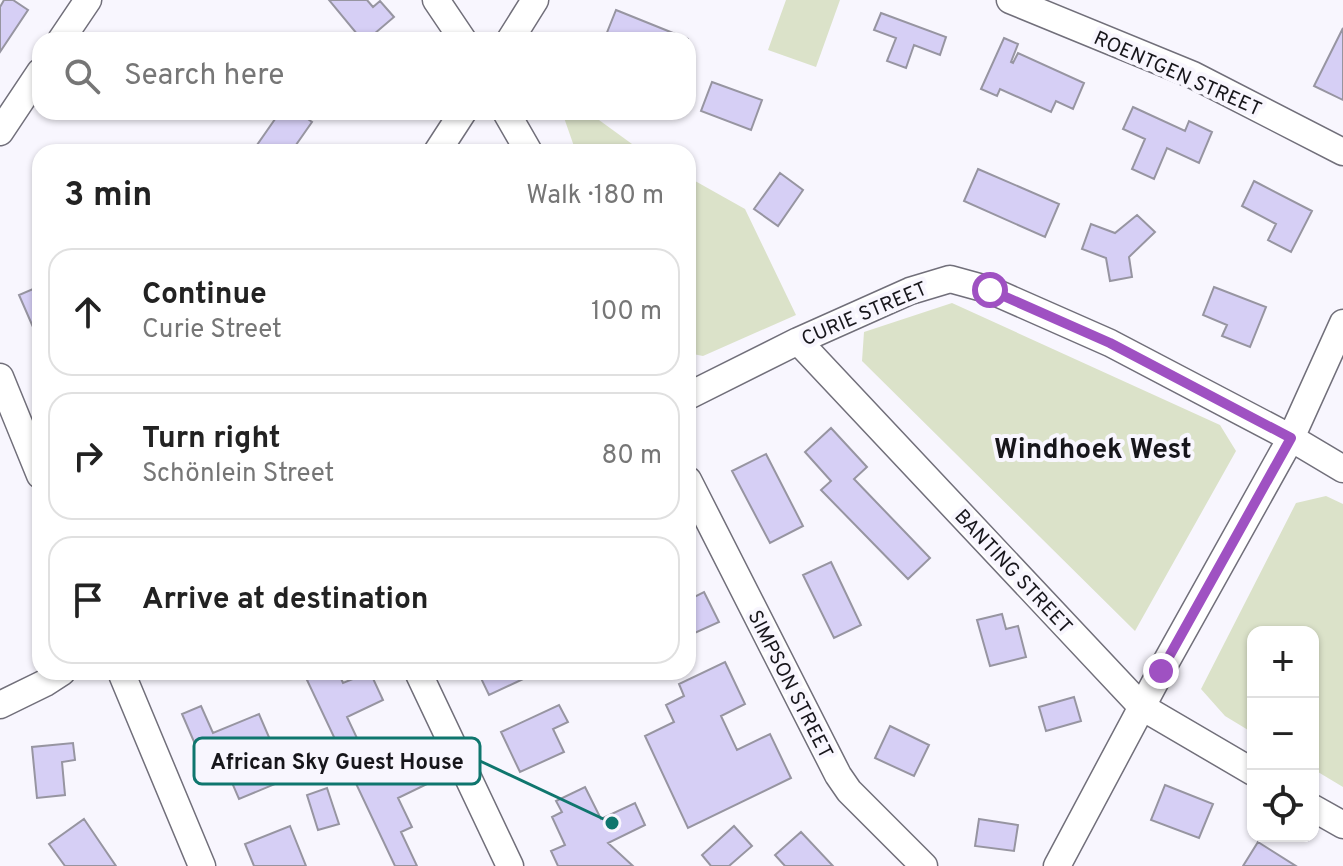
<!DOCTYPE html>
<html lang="en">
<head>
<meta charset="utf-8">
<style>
	body { margin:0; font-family:Overpass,sans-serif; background:#f2f2f2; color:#222 }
	.controls { position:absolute; right:24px; bottom:24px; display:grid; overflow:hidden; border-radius:16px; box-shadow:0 2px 6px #0004 }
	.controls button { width:72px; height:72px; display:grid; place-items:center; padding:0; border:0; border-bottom:2px solid #e0e0e0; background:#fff; color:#222; font:40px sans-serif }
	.stop { position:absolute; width:24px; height:24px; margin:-18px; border:6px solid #9f51c2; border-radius:50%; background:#fff }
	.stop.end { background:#9f51c2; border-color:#fff; box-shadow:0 2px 8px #0008 }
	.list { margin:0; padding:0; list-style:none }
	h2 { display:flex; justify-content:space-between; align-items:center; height:104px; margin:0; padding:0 32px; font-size:34px }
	h2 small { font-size:26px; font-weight:400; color:#767676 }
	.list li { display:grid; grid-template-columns:52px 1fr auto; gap:24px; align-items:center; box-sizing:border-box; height:128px; margin:0 16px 16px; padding:0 16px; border:2px solid #e0e0e0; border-radius:24px }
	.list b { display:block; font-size:30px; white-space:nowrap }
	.list p { margin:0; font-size:26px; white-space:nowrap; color:#767676 }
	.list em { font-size:26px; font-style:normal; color:#767676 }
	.icon { flex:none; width:44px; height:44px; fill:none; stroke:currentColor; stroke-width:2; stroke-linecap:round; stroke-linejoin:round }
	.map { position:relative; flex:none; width:1343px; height:866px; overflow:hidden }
	.search { position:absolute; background:#fff; box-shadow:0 2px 6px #0004; left:32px; top:32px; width:664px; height:88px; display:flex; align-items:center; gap:20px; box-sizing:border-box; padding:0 28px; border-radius:24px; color:#767676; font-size:30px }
	.panel { position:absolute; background:#fff; box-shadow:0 2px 6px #0004; left:32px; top:144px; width:664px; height:536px; border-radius:24px }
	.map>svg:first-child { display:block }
	.green { fill:#dbe2c9 }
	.building { fill:#d6cff5; stroke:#9795a1; stroke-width:2 }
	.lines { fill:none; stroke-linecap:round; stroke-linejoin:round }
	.street-casing { stroke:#716f7a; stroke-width:29 }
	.street { stroke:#fff; stroke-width:26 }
	.route { stroke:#9f51c2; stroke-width:10 }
	.labels { text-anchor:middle; stroke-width:8; stroke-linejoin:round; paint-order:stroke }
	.street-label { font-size:20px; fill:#17161b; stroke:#f8f6fe }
	.district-label { font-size:28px; font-weight:bold; fill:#17161b; stroke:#f8f6fe }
	.leader { fill:none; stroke:#0f766e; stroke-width:3 }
	.callout-dot { fill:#0f766e; stroke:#f8f6fe; stroke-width:3 }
	.callout { fill:#f8f6fe; stroke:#0f766e; stroke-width:3 }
	.callout-label { font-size:22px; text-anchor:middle; font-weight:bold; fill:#17161b }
</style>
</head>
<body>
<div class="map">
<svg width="1343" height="866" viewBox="0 0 1343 866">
	<rect width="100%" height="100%" fill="#f8f6fe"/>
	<path class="green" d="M786,0H840L816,67L768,50Z
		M562,112H588L643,152H576Z
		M688,177L745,209L796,315L703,356L688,353Z
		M952,303L1220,425L1236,451L1135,631L862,361L864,332Z
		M1326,496L1343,504V787L1313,769V632H1253V733L1225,716L1201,689L1296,503Z"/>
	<path class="building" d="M4,0H13L28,10L0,52V7Z
		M329,0H367L373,7L380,1L394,17L367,40H362Z
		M616,10L688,39V40H604Z
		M881,13L946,37L940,55L914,45L906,68L887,61L896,38L874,30Z
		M1343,28V100L1314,86Z
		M1004,38L1018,44L1011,62L1013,63L1018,53L1084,83L1073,109L1056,101L1051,112L1000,89L997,96L981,89Z
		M712,82L762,100L751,130L701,111Z
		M1133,107L1185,131L1189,121L1212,132L1199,163L1167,148L1154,179L1132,169L1145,139L1123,129Z
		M280,112H298L312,122L291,152H252Z
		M978,169L1059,204L1045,237L964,201Z
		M780,173L803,190L778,226L754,209Z
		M1254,181L1312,211L1291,252L1268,240L1276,224L1242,206Z
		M1137,215L1155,232L1129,257L1132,277L1110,281L1106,258L1082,249L1091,224L1115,233Z
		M40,286V343L19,295Z
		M1214,287L1266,307L1250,347L1222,336L1227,325L1203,315Z
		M831,428L867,467L854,479L930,558L908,579L821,490L831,481L805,452Z
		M766,454L803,526L770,543L732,471Z
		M831,562L861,625L834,638L803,575Z
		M704,592L719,622L688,636V600Z
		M1002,614L1006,629L1018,626L1026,657L990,666L977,620Z
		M725,662L745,704L721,716L737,750L770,734L791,778L688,828L645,736L674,722L666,705L684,696L679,684Z
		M325,672H338L343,683L370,672L383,700L347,717L363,751L367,749L377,770L384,767L387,773L415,760L427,784L398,798L412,827L401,832L417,866H395L307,680Z
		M478,672H538L489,695Z
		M1074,697L1081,721L1046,731L1039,707Z
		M559,705L568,722L553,729L564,752L520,772L501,732Z
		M201,706L213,733L259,714L287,779L239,799L215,743L198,751L182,714Z
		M890,726L929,745L914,776L875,758Z
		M73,743L75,760L62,762L65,795L37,798L32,747Z
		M1165,785L1213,804L1199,838L1151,820Z
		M585,787L601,819L635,803L645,825L608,843L633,866H558L551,851L565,845L552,817L562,812L556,801Z
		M327,788L339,824L318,830L307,795Z
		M84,819L116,866H65L49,844Z
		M979,819L1018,825L1014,851L975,846Z
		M290,826L306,866H254L245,844Z
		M734,826L752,846L729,866H711L702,855Z
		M801,832L833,866H785L775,855Z
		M1258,842L1296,866H1243Z"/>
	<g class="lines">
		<defs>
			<path id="street" d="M436,0L463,40
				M1010,0L1193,75L1343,152
				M61,40L88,0
				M510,40L535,0
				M506,112L529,152
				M0,132L40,72
				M437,152L463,112
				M798,341L1142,707L1253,772
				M0,377L40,475
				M688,396L798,341L910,291L950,279L990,290L1110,343L1291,438L1343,469
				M688,480L838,775L849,791L924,866
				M121,672L202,866
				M418,672L510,866
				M0,705L45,683L62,672
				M1313,808L1343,825
				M1057,866L1161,671L1291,438L1343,323"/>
		</defs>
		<use href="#street" class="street-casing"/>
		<use href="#street" class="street"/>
	</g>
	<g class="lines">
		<path class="route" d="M990,290L1110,343L1291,438L1161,671"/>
	</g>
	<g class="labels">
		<g class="street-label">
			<text transform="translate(1178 73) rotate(24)" y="7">ROENTGEN STREET</text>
			<text transform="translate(864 313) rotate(-23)" y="7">CURIE STREET</text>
			<text transform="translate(1014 571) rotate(47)" y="7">BANTING STREET</text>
			<text transform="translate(791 684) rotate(63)" y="7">SIMPSON STREET</text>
		</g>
		<g class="district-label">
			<text x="1093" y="458">Windhoek West</text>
		</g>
	</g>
	<path class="leader" d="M612 823L480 761"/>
	<circle class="callout-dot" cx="612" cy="823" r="8"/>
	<rect class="callout" x="194" y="738" width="286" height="46" rx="8"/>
	<g class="callout-label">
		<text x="337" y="769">African Sky Guest House</text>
	</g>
</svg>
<div class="controls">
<button>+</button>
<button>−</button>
<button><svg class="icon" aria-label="locate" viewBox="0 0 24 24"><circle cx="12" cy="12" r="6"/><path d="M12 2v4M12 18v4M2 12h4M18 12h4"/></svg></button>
</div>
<div class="stop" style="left:990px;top:290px"></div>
<div class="stop end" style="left:1161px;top:671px"></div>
<div class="search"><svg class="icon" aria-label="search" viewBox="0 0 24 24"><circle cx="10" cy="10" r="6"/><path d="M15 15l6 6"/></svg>Search here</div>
<section class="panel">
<h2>3 min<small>Walk · 180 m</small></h2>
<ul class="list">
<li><svg class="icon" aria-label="ahead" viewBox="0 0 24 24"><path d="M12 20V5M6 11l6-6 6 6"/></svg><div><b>Continue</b><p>Curie Street</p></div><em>100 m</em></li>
<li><svg class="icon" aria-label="right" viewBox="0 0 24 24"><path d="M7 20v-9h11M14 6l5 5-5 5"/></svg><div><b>Turn right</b><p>Schönlein Street</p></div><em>80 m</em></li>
<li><svg class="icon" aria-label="arrive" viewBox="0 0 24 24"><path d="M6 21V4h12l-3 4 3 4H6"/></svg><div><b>Arrive at destination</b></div></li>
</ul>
</section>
</div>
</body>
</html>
